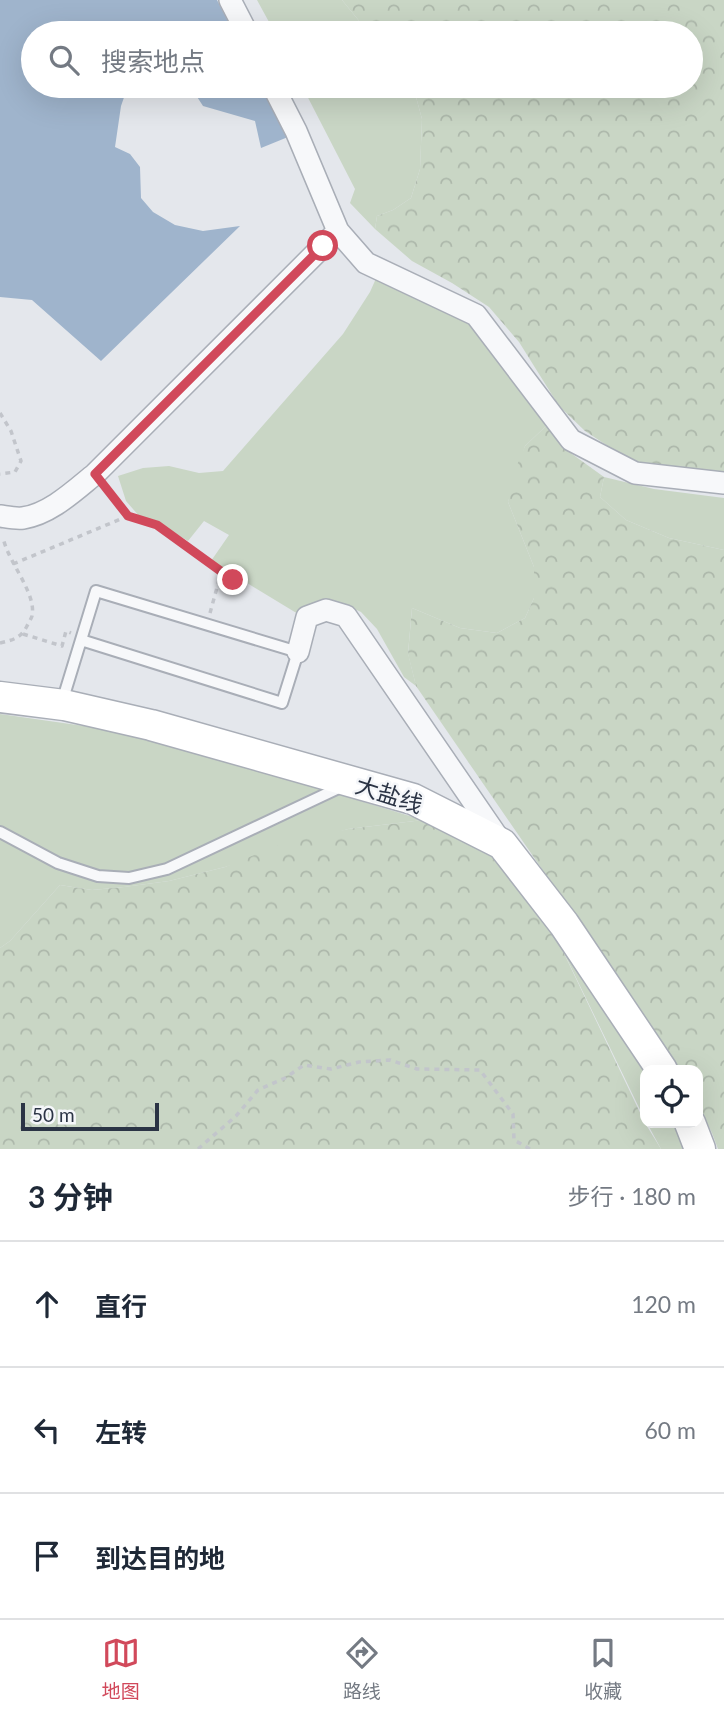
<!DOCTYPE html>
<html lang="zh">
<head>
<meta charset="utf-8">
<style>
	body { margin:0; font-family:Lato,"Noto Sans SC",sans-serif; background:#f2f2f3; color:#1f2937 }
	.controls { position:absolute; right:21px; bottom:21px; display:grid; overflow:hidden; border-radius:14px; box-shadow:0 7px 28px #0002 }
	.controls button { width:63px; height:63px; display:grid; place-items:center; padding:0; border:0; border-bottom:2px solid #e0e1e3; background:#fff; color:#1f2937; font:35px sans-serif }
	.scale { position:absolute; left:21px; bottom:18px; width:138px; box-sizing:border-box; padding-left:7px; border:4px solid #2b3445; border-top:0; font-size:19px; line-height:24px; white-space:nowrap; color:#2b3445; -webkit-text-stroke:5px #f4f6f9; paint-order:stroke }
	.stop { position:absolute; width:21px; height:21px; margin:-16px; border:5px solid #d1495b; border-radius:50%; background:#fff }
	.stop.end { background:#d1495b; border-color:#fff; box-shadow:0 2px 7px #0008 }
	.list { margin:0; padding:0; list-style:none }
	h2 { display:flex; justify-content:space-between; align-items:center; height:91px; margin:0; padding:0 28px; font-size:30px }
	h2 small { font-size:23px; font-weight:400; color:#747a83 }
	.list li { display:grid; grid-template-columns:46px 1fr auto; gap:21px; align-items:center; box-sizing:border-box; height:126px; padding:0 28px; border-top:2px solid #e0e1e3 }
	.list b { display:block; font-size:26px; white-space:nowrap }
	.list em { font-size:23px; font-style:normal; color:#747a83 }
	.icon { flex:none; width:38px; height:38px; fill:none; stroke:currentColor; stroke-width:2; stroke-linecap:round; stroke-linejoin:round }
	.map { position:relative; flex:none; width:724px; height:1149px; overflow:hidden }
	.search { position:absolute; background:#fff; box-shadow:0 7px 28px #0002; left:21px; right:21px; top:21px; height:77px; display:flex; align-items:center; gap:18px; box-sizing:border-box; padding:0 24px; border-radius:38px; color:#747a83; font-size:26px }
	.sheet { height:469px; background:#fff }
	nav { display:flex; justify-content:space-around; align-items:center; box-sizing:border-box; height:98px; border-top:2px solid #e0e1e3; background:#fff; font-size:19px; color:#747a83 }
	nav a { display:grid; justify-items:center; gap:4px }
	nav .on { color:#d1495b }
	.map>svg:first-child { display:block }
	.green { fill:#c9d6c5 }
	.forest { fill:url(#forest-crowns) }
	.water { fill:#9fb4cc }
	.lines { fill:none; stroke-linecap:round; stroke-linejoin:round }
	.lane-casing { stroke:#a9aeb7; stroke-width:14 }
	.street-casing { stroke:#a9aeb7; stroke-width:24 }
	.secondary-casing { stroke:#a9aeb7; stroke-width:33 }
	.path { stroke:#c2c5cb; stroke-width:3.5; stroke-dasharray:5 5; stroke-linecap:butt }
	.lane { stroke:#f7f8fa; stroke-width:10 }
	.street { stroke:#f7f8fa; stroke-width:21 }
	.secondary { stroke:#fff; stroke-width:30 }
	.route { stroke:#d1495b; stroke-width:9 }
	.labels { text-anchor:middle; stroke-width:5; stroke-linejoin:round; paint-order:stroke }
	.street-label { font-size:23px; fill:#2b3445; stroke:#f4f6f9 }
</style>
</head>
<body>
<div class="map">
<svg width="724" height="1149" viewBox="0 0 724 1149">
	<defs>
		<pattern id="forest-crowns" width="20" height="18" patternUnits="userSpaceOnUse" patternTransform="scale(1.75)"><rect width="20" height="18" fill="#c9d6c5"/><path d="M2 6a3 3 0 1 1 6 0M12 15a3 3 0 1 1 6 0" fill="none" stroke="#adb8ab"/></pattern>
	</defs>
	<rect width="100%" height="100%" fill="#e4e7ec"/>
	<path class="green" d="M257,0H342L369,33H275Z
		M302,86H413L422,119L420,169L411,198L393,210L377,216L375,229L350,203L355,189Z
		M378,274L474,324L504,361L546,426L525,446L508,502L534,567V598L525,618L497,633L460,628L412,608L408,653L416,686L404,677L377,629L361,612L339,602L319,604L303,617L211,561L229,535L204,521L188,541L158,523L140,517L126,501L118,476L143,468L169,466L199,473L223,471L343,334L370,292Z
		M604,477L654,489L724,498V550L669,538L626,520L600,497Z
		M0,714L105,729L205,754L423,820L348,829L225,867L169,881L124,887L92,890L60,885L10,941L0,948Z
		M549,922L645,1070V1120Z
		M647,1123H676L687,1149H661Z"/>
	<path class="forest" d="M342,0H724V480L649,467L614,450L585,431L559,406L519,342L489,307L452,283L412,261L375,229L377,216L393,210L411,198L420,169L422,119L413,86H691V33H369Z
		M546,426L572,454L604,477L600,497L626,520L669,538L724,550V1149H718L712,1133L698,1105V1070H680L416,686L408,654L412,608L460,628L497,633L525,618L534,598V567L508,502L513,475L525,446Z
		M423,820L477,843L512,869L549,922L645,1123L661,1149H0V948L10,941L60,885L92,890L124,887L169,881L225,867L279,845L348,829Z"/>
	<path class="water" d="M0,0H217L234,33H33V86H128L121,106L115,147L130,154L140,167L141,198L153,212L175,225L203,231L240,226L101,361L32,300L0,297Z
		M190,86H262L288,137L261,148L255,121L203,106Z"/>
	<g class="lines">
		<defs>
			<path id="lane" d="M62,702L96,591L298,652L282,703L81,640
				M0,832L58,863L98,876L129,878L167,869L343,786"/>
			<path id="street" d="M230,0L247,33
				M273,86L296,131L338,231L366,263L476,315L571,440L635,473L724,483
				M0,516C7,517 16,519 23,518C50,514 74,491 95,474L338,231
				M298,652L307,617L326,610L346,616L501,842"/>
			<path id="secondary" d="M0,697L64,705L151,725L413,799L502,844L564,924L662,1070
				M690,1123L700,1149"/>
		</defs>
		<use href="#lane" class="lane-casing"/>
		<use href="#street" class="street-casing"/>
		<use href="#secondary" class="secondary-casing"/>
		<path class="path" d="M0,413L11,431L21,461L15,472L0,474
			M128,516L157,525L233,580
			M13,564L128,516L107,489
			M210,613L221,573
			M23,634L62,646L66,631L71,633
			M0,643C13,640 21,638 27,626C29,622 31,619 32,616C37,593 7,561 3,537
			M198,1149L236,1116L258,1090L285,1078L304,1065L331,1069L359,1062L390,1060L417,1069L480,1070L513,1114L514,1140L530,1149"/>
		<use href="#lane" class="lane"/>
		<use href="#street" class="street"/>
		<use href="#secondary" class="secondary"/>
	</g>
	<g class="lines">
		<path class="route" d="M233,580L157,525L128,516L95,474L323,246"/>
	</g>
	<g class="labels">
		<g class="street-label">
			<text transform="translate(389 795) rotate(18)" y="8">大盐线</text>
		</g>
	</g>
</svg>
<div class="controls">
<button><svg class="icon" aria-label="locate" viewBox="0 0 24 24"><circle cx="12" cy="12" r="6"/><path d="M12 2v4M12 18v4M2 12h4M18 12h4"/></svg></button>
</div>
<div class="scale">50 m</div>
<div class="stop" style="left:323px;top:246px"></div>
<div class="stop end" style="left:233px;top:580px"></div>
<div class="search"><svg class="icon" aria-label="search" viewBox="0 0 24 24"><circle cx="10" cy="10" r="6"/><path d="M15 15l6 6"/></svg>搜索地点</div>
</div>
<section class="sheet">
<h2>3 分钟<small>步行 · 180 m</small></h2>
<ul class="list">
<li><svg class="icon" aria-label="ahead" viewBox="0 0 24 24"><path d="M12 20V5M6 11l6-6 6 6"/></svg><div><b>直行</b></div><em>120 m</em></li>
<li><svg class="icon" aria-label="left" viewBox="0 0 24 24"><path d="M17 20v-9H6M10 6l-5 5 5 5"/></svg><div><b>左转</b></div><em>60 m</em></li>
<li><svg class="icon" aria-label="arrive" viewBox="0 0 24 24"><path d="M6 21V4h12l-3 4 3 4H6"/></svg><div><b>到达目的地</b></div></li>
</ul>
</section>
<nav>
<a class="on"><svg class="icon" aria-label="map" viewBox="0 0 24 24"><path d="M3 6l6-2 6 2 6-2v14l-6 2-6-2-6 2zM9 4v14M15 6v14"/></svg>地图</a>
<a><svg class="icon" aria-label="directions" viewBox="0 0 24 24"><path d="M12 3l9 9-9 9-9-9zM9 14v-3h6M13 9l2 2-2 2"/></svg>路线</a>
<a><svg class="icon" aria-label="saved" viewBox="0 0 24 24"><path d="M7 4h10v16l-5-4-5 4z"/></svg>收藏</a>
</nav>
</body>
</html>
